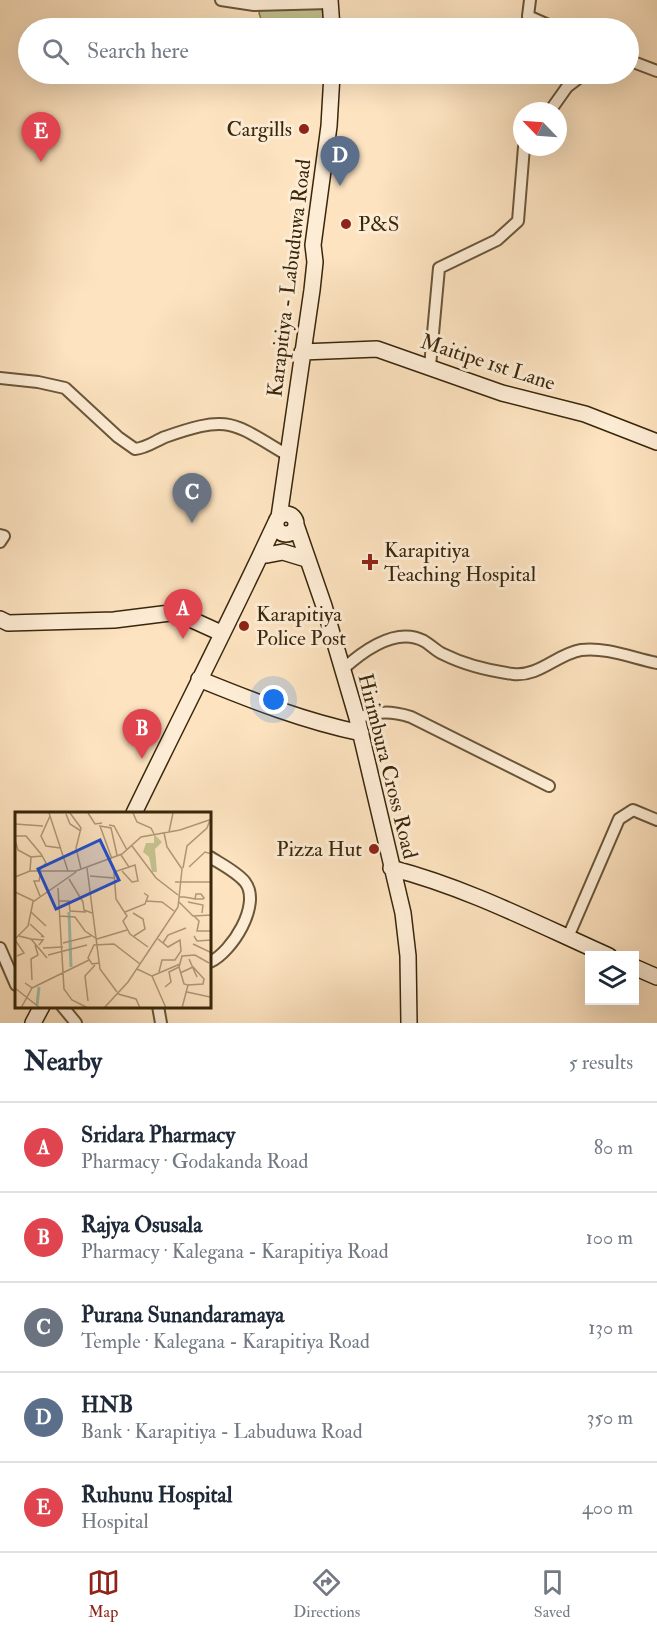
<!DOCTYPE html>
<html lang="en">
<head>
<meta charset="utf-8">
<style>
	body { margin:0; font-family:"IM FELL Double Pica",serif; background:#f2f2f3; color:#1f2937 }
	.controls { position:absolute; right:18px; bottom:18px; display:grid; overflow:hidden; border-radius:0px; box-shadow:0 6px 24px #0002 }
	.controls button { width:54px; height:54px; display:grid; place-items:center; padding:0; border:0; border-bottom:2px solid #e0e1e3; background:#fff; color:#1f2937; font:30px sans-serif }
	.compass { position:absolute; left:513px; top:102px; width:54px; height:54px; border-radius:50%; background:#fff; box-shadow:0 6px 24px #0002; rotate:295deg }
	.you { position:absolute; left:274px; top:700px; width:21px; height:21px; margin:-15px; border:4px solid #fff; border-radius:50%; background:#1a73e8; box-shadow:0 0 0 9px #1a73e833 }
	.badge { display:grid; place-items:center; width:39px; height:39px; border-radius:50%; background:#8f2418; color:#fff; font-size:20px; font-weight:700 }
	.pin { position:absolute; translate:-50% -50px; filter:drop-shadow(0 2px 3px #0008) }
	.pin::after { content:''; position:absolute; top:32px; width:21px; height:18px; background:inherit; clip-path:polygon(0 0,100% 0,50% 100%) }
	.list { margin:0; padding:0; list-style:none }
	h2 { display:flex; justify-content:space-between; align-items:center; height:78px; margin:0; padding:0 24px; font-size:26px }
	h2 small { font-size:20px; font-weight:400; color:#747a83 }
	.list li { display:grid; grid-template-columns:39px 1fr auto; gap:18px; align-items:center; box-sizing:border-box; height:90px; padding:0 24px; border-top:2px solid #e0e1e3 }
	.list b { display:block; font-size:22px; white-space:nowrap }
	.list p { margin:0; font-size:20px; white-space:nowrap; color:#747a83 }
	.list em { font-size:20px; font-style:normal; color:#747a83 }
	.icon { flex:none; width:33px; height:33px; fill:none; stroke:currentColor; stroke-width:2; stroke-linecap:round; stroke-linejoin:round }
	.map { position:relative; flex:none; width:657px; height:1023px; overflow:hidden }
	.search { position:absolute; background:#fff; box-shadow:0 6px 24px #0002; left:18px; right:18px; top:18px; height:66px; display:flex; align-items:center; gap:15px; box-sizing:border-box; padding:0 21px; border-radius:33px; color:#747a83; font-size:22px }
	.sheet { height:528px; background:#fff }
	nav { display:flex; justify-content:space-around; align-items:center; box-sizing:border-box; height:84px; border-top:2px solid #e0e1e3; background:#fff; font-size:16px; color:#747a83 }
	nav a { display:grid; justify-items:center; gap:3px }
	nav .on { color:#8f2418 }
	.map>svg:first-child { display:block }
	.green { fill:#c4c28f; stroke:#7e744d; stroke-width:1.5 }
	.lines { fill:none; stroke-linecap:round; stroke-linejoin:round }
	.street-casing { stroke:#6a5638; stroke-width:14 }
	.secondary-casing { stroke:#39270b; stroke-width:18 }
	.street { stroke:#feedd6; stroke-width:10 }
	.secondary { stroke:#feedd6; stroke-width:15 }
	.poi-dot { fill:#8f2418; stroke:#feedd6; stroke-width:2 }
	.labels { text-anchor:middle; stroke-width:6; stroke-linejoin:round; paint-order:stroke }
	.poi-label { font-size:21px; fill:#39270b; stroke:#feedd6; text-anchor:start }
	.street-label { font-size:21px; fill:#39270b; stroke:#feedd6 }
	.inset-river { fill:none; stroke:#a0beae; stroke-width:3 }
	.inset-road { fill:none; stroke:#af9878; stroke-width:1.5 }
	.view { fill:#1d4ed8; fill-opacity:0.15; stroke:#1d4ed8; stroke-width:3 }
	.inset-edge { fill:none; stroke:#39270b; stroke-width:3 }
</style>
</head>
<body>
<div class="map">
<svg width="657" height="1023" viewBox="0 0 657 1023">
	<rect width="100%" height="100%" fill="#fde3c0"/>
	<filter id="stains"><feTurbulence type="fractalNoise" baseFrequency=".00333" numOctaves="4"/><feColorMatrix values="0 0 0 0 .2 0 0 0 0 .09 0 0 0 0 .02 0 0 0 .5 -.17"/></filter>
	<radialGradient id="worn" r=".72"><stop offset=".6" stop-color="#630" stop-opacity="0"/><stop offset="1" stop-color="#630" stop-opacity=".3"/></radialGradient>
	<path class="green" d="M266,0H330L332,28H264L259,13Z"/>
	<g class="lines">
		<defs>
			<path id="street" d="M221,0L254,5L330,3
				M530,0L528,16L555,28
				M628,60L657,71
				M550,111L567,87L584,74
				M430,366L439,268L497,240L518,221L524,147
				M0,378L38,382L65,388L118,437L135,449C147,448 155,441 165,437C231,414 231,422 289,456
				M0,535L4,536L0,542
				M343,669C363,651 396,626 424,641C431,645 436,651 443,654C463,664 491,671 513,674C539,677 557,654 581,650C607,647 632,658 657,663
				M357,718C378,711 391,711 411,717L549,786
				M210,857C221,864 237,872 245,882C262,904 232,952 210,962
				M568,937L619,819L633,810L657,820
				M0,948L16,985
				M62,1006L76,1023
				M158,1006L161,1023"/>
			<path id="secondary" d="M330,0L332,28
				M302,352L377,349L502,393L585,414L657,442
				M276 524a10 10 0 1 1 20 0a10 10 0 1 1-20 0Z
				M279,517L312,290L315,262L313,245L329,126L332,74
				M296,525L324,606L357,718L403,913L408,956L409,1023
				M267,555L283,552L306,559
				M0,619L8,623L114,620L170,613L188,618L221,633
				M199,679C253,701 304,721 361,733
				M134,813C181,716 231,619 276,522
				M391,868C468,888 537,924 609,956
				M634,967L657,977
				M33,1023L42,1006"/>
		</defs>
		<use href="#street" class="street-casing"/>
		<use href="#secondary" class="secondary-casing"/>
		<use href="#street" class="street"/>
		<use href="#secondary" class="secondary"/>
	</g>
	<g class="poi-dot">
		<circle cx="304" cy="129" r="6"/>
		<circle cx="346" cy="224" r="6"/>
		<path d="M367 553h6v6h6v6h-6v6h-6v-6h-6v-6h6z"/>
		<circle cx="244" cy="626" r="6"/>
		<circle cx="374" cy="849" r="6"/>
	</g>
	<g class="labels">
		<g class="poi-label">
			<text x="292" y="136" text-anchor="end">Cargills</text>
			<text x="358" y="231">P&amp;S</text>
			<text x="384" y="557">Karapitiya<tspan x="384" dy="24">Teaching Hospital</tspan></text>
			<text x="256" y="621">Karapitiya<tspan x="256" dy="24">Police Post</tspan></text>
			<text x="362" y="856" text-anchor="end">Pizza Hut</text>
		</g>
		<g class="street-label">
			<text transform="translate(289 278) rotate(-83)" y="7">Karapitiya - Labuduwa Road</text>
			<text transform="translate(488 362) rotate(18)" y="7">Maitipe 1st Lane</text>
			<text transform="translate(388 766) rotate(76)" y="7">Hirimbura Cross Road</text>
		</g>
	</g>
	<g transform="translate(15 812)">
		<rect width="196" height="196" fill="#fde3c0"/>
		<path d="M139,22L147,30L140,37L142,60H137L134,45L128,40L131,31H139Z" fill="#c4c28f"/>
		<path class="inset-river" d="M54,100L56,155M22,193L24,175"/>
		<path class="inset-road" d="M34,1L53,59M55,1L66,16L61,36L66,57M73,1L80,12L87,11M118,1L122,10L136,16L139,22M51,2L55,12L66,19M35,4L26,24L31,34L45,36M0,12L28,14M94,13L99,14L112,38M154,20L158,1M0,24H11L26,42L31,51L25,58M0,28L3,38L16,45M117,34L141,66L163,83M106,43L114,55L99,60L101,87L112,104L108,109L115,122L133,135M97,47L85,14L96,16L102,43M174,55L190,40L197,42M72,56L85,157L102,180M168,56L172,34L192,16L195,8M15,59L16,45L27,44M61,59L107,42L126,25L165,18L197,7M107,59L117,70L123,69L120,53L114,55M75,64L99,66M0,65L15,59H61M54,67L68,90L69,98L77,101M160,70H197M43,76L49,177L57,188L73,196M0,80L19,89M25,84L19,69H24L26,59M164,85H169L175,86L180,87H188L189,86L186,82H181L180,87M44,89H54L55,99L71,100M131,89L147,90L159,99M164,90L178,104L197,103M173,90L188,93L187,101M16,100L31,114M110,100L130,92L133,84L129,81M118,101L128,107L130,117L119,124M44,104L60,105L70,119L82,127M179,104L184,109L182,119H197M15,112L29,125L26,124M4,124L16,127L32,146M179,124L182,129L196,128V121M0,127L13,114L18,90L61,60M16,127L28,128L24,133M82,127L112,118M143,127L153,135L165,128L166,139L160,148H147L144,160M0,128L9,141L2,144M48,131L76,124M148,131L153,123L171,116M178,132L197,141M28,136L48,135M33,143L72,133M174,147L182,165M84,151L77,152L73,146L79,133L99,132L125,152M122,157L137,164L151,196M165,161L178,155L189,167L188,172L173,173M137,164L165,152M17,168L16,147L23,143L20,133M150,175L156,170L154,160L164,155M0,176L25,196M17,176L74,148M172,180L195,185M103,182L121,187L125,196M73,189L70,164L80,153M6,196L17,176L10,171M89,196L113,170L163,95L167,57L152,35L149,21M167,196L173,173L169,172L164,155L167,144L180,143L194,151"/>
		<path class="view" d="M85,28L104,68L41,97L23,57Z"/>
		<rect width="196" height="196" class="inset-edge"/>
	</g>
	<rect width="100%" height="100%" filter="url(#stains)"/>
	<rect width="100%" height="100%" fill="url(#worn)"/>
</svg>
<div class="controls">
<button><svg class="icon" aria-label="layers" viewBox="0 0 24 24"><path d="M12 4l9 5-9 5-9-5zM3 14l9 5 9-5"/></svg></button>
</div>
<svg class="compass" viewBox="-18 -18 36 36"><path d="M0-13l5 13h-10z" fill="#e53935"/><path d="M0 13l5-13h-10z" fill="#747a83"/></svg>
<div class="you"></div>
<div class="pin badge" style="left:183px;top:639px;background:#e0444e">A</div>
<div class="pin badge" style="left:142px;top:759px;background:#e0444e">B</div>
<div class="pin badge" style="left:192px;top:523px;background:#6b7280">C</div>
<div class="pin badge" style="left:340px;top:186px;background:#5c6f8a">D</div>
<div class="pin badge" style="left:41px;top:162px;background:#e0444e">E</div>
<div class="search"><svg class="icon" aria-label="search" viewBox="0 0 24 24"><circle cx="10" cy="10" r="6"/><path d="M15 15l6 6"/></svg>Search here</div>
</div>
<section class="sheet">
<h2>Nearby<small>5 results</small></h2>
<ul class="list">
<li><span class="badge" style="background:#e0444e">A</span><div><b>Sridara Pharmacy</b><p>Pharmacy · Godakanda Road</p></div><em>80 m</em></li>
<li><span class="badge" style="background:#e0444e">B</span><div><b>Rajya Osusala</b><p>Pharmacy · Kalegana - Karapitiya Road</p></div><em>100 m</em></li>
<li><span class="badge" style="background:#6b7280">C</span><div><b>Purana Sunandaramaya</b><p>Temple · Kalegana - Karapitiya Road</p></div><em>130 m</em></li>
<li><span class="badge" style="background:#5c6f8a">D</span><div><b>HNB</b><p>Bank · Karapitiya - Labuduwa Road</p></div><em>350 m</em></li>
<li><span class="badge" style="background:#e0444e">E</span><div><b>Ruhunu Hospital</b><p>Hospital</p></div><em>400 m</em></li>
</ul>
</section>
<nav>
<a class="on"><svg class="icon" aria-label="map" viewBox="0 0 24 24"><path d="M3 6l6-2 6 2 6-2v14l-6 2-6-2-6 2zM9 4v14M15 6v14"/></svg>Map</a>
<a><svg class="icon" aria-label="directions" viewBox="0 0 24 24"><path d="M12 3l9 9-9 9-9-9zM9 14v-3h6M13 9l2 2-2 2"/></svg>Directions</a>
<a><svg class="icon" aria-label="saved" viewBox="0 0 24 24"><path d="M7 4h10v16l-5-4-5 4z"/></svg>Saved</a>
</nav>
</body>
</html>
